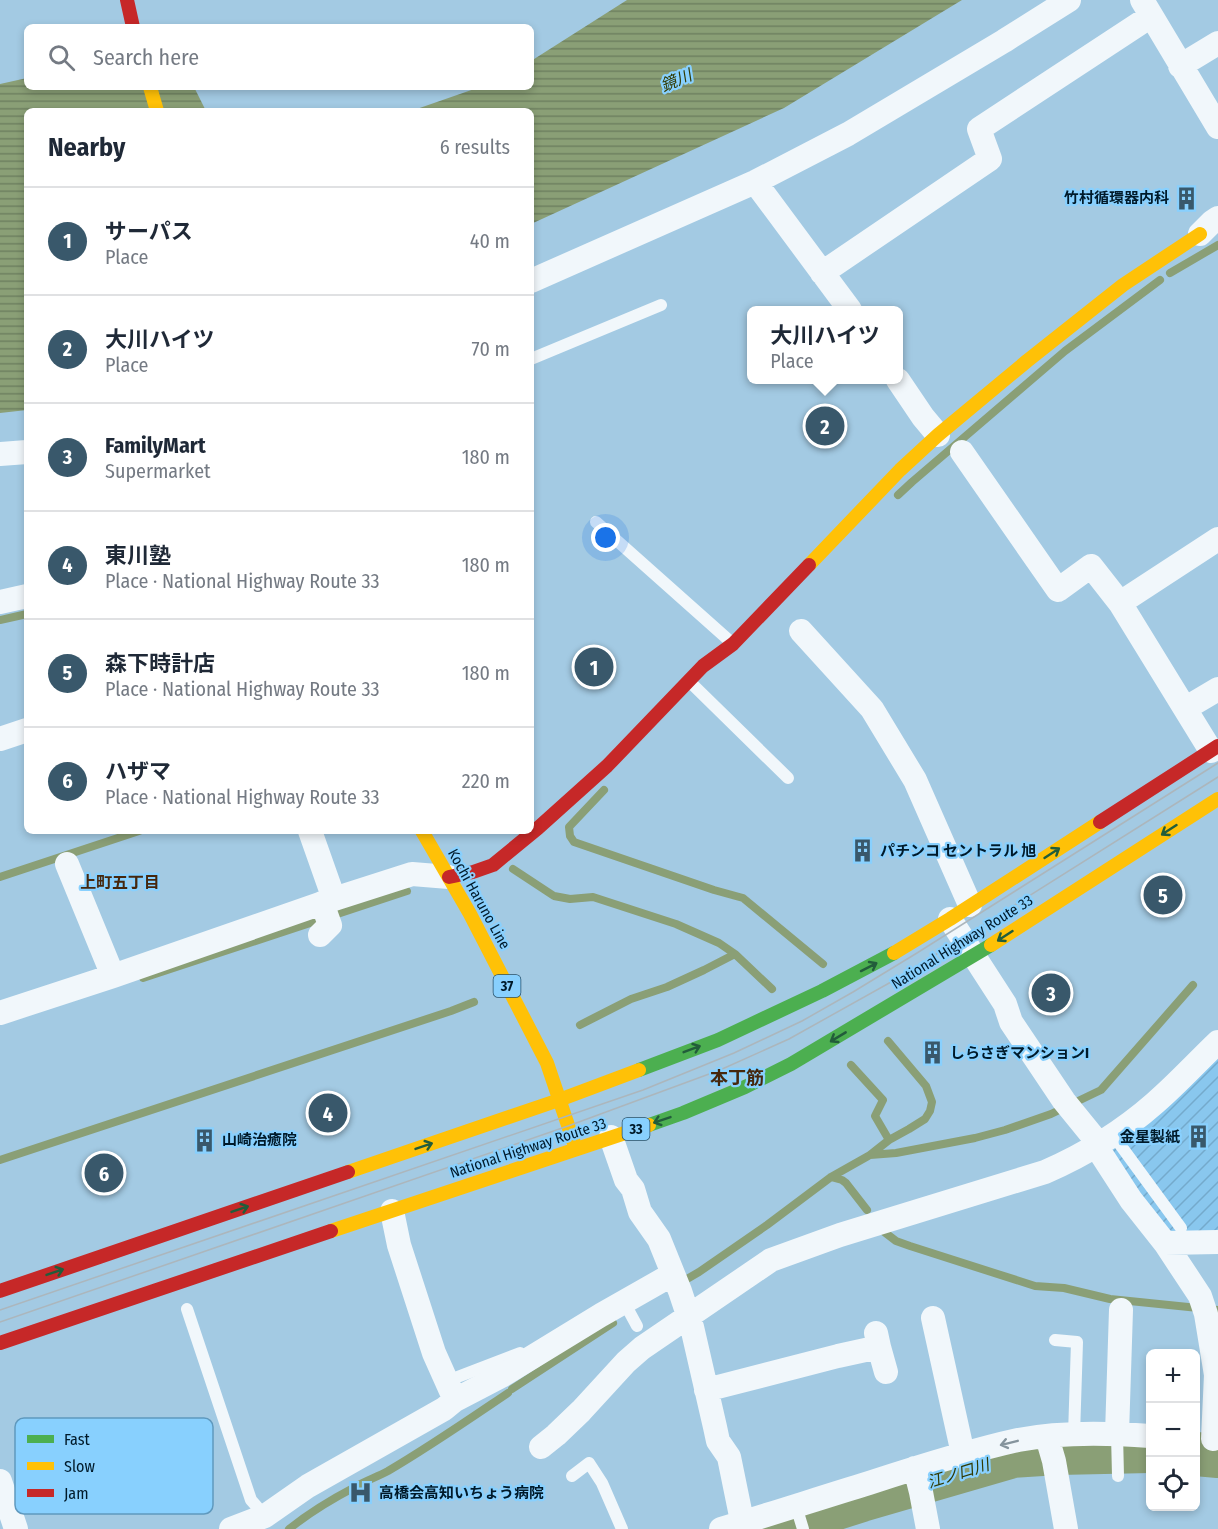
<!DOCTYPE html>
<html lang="en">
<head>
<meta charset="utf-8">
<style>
	body { margin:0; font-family:"Fira Sans Condensed","Noto Sans JP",sans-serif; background:#f2f2f3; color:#1f2937 }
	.controls { position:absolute; right:18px; bottom:18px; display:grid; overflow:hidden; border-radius:9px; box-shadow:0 3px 9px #0003 }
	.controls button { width:54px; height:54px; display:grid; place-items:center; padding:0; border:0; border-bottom:2px solid #e0e1e3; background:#fff; color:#1f2937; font:30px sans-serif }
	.you { position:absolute; left:606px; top:538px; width:21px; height:21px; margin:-15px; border:4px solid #fff; border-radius:50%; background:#1a73e8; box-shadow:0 0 0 9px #1a73e833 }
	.badge { display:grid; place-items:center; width:39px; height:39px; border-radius:50%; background:#39586b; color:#fff; font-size:20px; font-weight:700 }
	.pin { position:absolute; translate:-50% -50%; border:3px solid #fff; box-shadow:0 2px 6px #0006 }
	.popup { position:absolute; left:747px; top:306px; width:156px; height:78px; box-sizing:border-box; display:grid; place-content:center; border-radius:9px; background:#fff; filter:drop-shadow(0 2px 4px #0005); font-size:20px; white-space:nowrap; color:#747a83 }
	.popup b { font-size:22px; color:#1f2937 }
	.popup::after { content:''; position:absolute; left:50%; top:100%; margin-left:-12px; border:12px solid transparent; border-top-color:#fff }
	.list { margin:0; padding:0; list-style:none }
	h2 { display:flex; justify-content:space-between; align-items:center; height:78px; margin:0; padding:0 24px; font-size:26px }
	h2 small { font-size:20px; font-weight:400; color:#747a83 }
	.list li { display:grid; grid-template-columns:39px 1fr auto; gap:18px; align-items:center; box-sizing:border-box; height:108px; padding:0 24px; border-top:2px solid #e0e1e3 }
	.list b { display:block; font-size:22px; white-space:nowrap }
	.list p { margin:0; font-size:20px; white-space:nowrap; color:#747a83 }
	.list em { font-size:20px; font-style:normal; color:#747a83 }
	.icon { flex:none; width:33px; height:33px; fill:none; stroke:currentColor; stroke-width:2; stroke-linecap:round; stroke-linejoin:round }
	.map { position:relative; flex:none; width:1218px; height:1529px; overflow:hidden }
	.search { position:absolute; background:#fff; box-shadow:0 3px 9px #0003; left:24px; top:24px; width:510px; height:66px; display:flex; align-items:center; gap:15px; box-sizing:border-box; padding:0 21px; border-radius:9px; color:#747a83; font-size:22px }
	.panel { position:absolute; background:#fff; box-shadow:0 3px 9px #0003; left:24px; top:108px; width:510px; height:726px; border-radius:9px }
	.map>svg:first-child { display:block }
	.industrial { fill:url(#industrial-furrows) }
	.water { fill:url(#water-rules) }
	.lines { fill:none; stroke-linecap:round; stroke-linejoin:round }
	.stream { stroke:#8a9f76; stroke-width:8 }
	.river { stroke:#8a9f76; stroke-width:44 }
	.lane { stroke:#f1f7fb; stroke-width:12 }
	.street { stroke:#f1f7fb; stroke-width:24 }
	.fast { stroke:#4caf50; stroke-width:14 }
	.slow { stroke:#ffc107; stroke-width:14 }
	.jam { stroke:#c62828; stroke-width:14 }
	.tram { stroke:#acb6bc; stroke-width:1.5 }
	.oneway { stroke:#225d3b }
	.oneway2 { stroke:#85949d }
	.labels { text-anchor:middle; stroke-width:4.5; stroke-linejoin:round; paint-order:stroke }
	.shield { fill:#88d0fe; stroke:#29516a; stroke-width:1.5 }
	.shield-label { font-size:14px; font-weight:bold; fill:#001a2a }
	.poi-label { font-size:15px; font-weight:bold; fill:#001a2a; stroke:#88d0fe; text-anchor:start }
	.street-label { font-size:15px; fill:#001a2a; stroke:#88d0fe }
	.water-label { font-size:16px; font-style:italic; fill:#323a02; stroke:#88d0fe }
	.neighbourhood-label { font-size:16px; font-weight:bold; fill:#46270d; stroke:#88d0fe }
	.quarter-label { font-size:18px; font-weight:bold; fill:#46270d; stroke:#88d0fe }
	.key { fill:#88d0fe; stroke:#5f99be; stroke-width:1.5 }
	.key-label { font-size:16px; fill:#001a2a }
</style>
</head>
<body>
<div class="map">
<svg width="1218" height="1529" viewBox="0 0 1218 1529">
	<defs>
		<pattern id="industrial-furrows" width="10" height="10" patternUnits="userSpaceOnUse" patternTransform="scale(1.5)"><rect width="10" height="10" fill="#89c7ee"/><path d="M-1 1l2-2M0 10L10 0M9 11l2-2" fill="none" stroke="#74aacc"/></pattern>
		<pattern id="water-rules" width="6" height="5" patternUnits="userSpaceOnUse" patternTransform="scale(1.5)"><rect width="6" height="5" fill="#8a9f76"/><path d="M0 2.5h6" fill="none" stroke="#6e8161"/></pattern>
	</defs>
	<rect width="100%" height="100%" fill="#a3cae3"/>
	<path class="industrial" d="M1218,1051V1237L1183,1239L1164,1229L1107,1148Z"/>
	<path class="water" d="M627,0H962L784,108L531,224V111H411L480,87H531V61Z
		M27,78V87H194L206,111H27V410L0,413V84Z"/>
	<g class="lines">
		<path class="stream" d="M1170,273L1218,245
			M898,495L912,482L1065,351L1160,280
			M0,620L27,614
			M604,790L569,827L570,836L574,842L714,890L743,898L823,964
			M513,869L554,896L570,899L593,897L676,924L719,943L735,954
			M0,877L139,831
			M143,978L407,891
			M580,1025L631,999L667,987L704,970L735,954L772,989
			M851,1065L883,1100L875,1116L889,1140
			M870,1155L889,1140L909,1129L925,1119L930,1111L932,1102L926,1086L888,1041
			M0,1160L451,1011L474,1002
			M831,1177L842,1180L846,1183L867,1210
			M883,1231L896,1241L910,1246L1035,1286L1064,1288L1110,1299L1218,1310
			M680,1283L699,1272L767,1225L831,1177L870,1155L896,1153L975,1138L1005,1130L1051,1114L1101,1090L1193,985
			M512,1389L613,1323
			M289,1529C309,1513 332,1499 355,1487C365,1481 377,1477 388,1471C429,1447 468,1420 508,1393"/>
		<path class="river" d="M1196,1454L1218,1456
			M771,1529L862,1500L1013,1456L1058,1453L1150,1451"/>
		<path class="lane" d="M531,359L661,305
			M596,522L732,643
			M690,682L788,778
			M1113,1135L1181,1228
			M624,1302L637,1326
			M187,1309L251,1500L265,1516
			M1055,1340L1077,1342L1074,1435
			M447,1381L520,1353
			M1117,1434L1118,1476
			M572,1476L589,1463L602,1483L622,1529
			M796,1506L803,1529"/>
		<path class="street" d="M1142,0L1218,127
			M1180,66L1218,43
			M755,182L850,310
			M1200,234L1212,222L1218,218
			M822,273L990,159L979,129L1151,16
			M531,281L755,182L848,134L1004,41L1069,0
			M898,380L923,417L938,435
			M962,452L1058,590L1091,566L1120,603L1211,751
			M0,454L27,452
			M0,602L27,596
			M1120,603L1218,539
			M801,631L872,709L915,780L970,905
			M1186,708L1218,689
			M0,739L27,730
			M310,831L334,899
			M67,864L113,976
			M950,919L1005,1004L1011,1022L1064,1101L1099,1144
			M320,935L330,925L322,903
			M0,1013L113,976L334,899L412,874L449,877
			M611,1137L626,1180L633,1189L640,1212L659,1239L680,1291L692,1327L715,1427L718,1441L729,1457L740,1511L744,1523
			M1096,1146L1131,1200L1165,1243L1200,1296L1206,1314L1216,1375L1213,1439
			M392,1211L399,1245L434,1353L455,1400
			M1165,1243L1218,1242
			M933,1318L963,1454
			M879,1347L886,1372
			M706,1390L838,1356L879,1347L876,1333
			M1117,1434L1121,1310
			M1047,1437L1054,1461L1066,1529
			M541,1447L556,1435L581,1411L626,1362L642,1348L771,1260L840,1235L1045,1172C1084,1155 1122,1132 1155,1103C1177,1084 1197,1062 1218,1042
			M915,1468L921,1492L928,1529
			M0,1481L16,1529
			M231,1529L265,1516L308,1486L444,1409L455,1400L503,1375L601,1315L673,1274
			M721,1529C771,1514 820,1498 869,1483C918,1467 968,1451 1018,1440C1059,1432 1110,1433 1150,1436"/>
		<path class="fast" d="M639,1070L718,1040L822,991L894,953
			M649,1125L683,1113L745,1087L791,1064L991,945"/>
		<path class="slow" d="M150,87L157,111
			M809,565L900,470L938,435L1027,361L1123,285L1200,234
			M422,831L470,914L547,1063L576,1149
			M991,945L1218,799
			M894,953L950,919L1100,822
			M348,1172L559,1100L639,1070
			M331,1231L649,1125"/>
		<path class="jam" d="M127,0L133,27
			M1100,822L1218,746
			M449,877L473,872L493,865L538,828L607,766L703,666L733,644L809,565
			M0,1291L348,1172
			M0,1343L331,1231"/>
		<path class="tram" d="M0,1310L643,1090L734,1053L802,1021L853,992L917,953L1218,763
			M0,1322L568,1126L720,1070L789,1039L900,977L1218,777"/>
	</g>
	<defs><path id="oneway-shaft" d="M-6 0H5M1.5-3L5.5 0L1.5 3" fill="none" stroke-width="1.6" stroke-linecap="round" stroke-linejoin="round" transform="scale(1.5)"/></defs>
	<g class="oneway">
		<use href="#oneway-shaft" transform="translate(1169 830) rotate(147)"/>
		<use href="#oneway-shaft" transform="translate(1052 853) rotate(-33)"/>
		<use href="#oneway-shaft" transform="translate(1005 936) rotate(147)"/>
		<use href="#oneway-shaft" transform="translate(869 967) rotate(-27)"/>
		<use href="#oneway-shaft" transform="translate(838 1037) rotate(149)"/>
		<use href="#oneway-shaft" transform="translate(692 1049) rotate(-21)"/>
		<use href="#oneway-shaft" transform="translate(662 1120) rotate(161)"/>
		<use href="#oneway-shaft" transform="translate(424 1146) rotate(-19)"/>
		<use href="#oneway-shaft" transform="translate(240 1209) rotate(-19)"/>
		<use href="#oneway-shaft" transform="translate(55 1272) rotate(-19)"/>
	</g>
	<use class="oneway2" href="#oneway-shaft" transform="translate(1009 1443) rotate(166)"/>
	<defs>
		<symbol id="building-bare" viewBox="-9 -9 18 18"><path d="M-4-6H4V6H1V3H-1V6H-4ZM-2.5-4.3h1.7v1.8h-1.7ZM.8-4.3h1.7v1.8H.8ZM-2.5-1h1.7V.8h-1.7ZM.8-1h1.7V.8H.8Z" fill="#39586b" stroke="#88d0fe" stroke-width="2.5" paint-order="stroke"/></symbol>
		<symbol id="hospital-bare" viewBox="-9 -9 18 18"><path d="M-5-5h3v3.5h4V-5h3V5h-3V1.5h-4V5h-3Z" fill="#39586b" stroke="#88d0fe" stroke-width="2.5" paint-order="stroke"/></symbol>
	</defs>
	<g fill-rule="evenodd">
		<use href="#building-bare" x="1170" y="182" width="33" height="33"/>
		<use href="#building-bare" x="846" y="834" width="33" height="33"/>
		<use href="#building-bare" x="916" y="1036" width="33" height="33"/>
		<use href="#building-bare" x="1182" y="1120" width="33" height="33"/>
		<use href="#building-bare" x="188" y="1124" width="33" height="33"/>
		<use href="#hospital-bare" x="344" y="1476" width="33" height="33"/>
	</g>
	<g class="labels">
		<g class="shield">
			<rect x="493.5" y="975" width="27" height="22" rx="4.5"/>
			<rect x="622.5" y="1118" width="27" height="22" rx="4.5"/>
		</g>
		<g class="shield-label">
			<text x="507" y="991">37</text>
			<text x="636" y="1134">33</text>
		</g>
		<g class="poi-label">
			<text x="1169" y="203" text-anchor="end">竹村循環器内科</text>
			<text x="880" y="856">パチンコ セントラル 旭</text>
			<text x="950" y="1058">しらさぎマンションI</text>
			<text x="1180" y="1142" text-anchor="end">金星製紙</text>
			<text x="222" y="1145">山崎治癒院</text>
			<text x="379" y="1498">高橋会高知いちょう病院</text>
		</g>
		<g class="street-label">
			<text transform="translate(479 899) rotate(61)" y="5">Kochi Haruno Line</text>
			<text transform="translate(962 942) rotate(-32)" y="5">National Highway Route 33</text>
			<text transform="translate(528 1148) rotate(-18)" y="5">National Highway Route 33</text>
		</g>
		<g class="water-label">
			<text transform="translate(676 80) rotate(-23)" y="6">鏡川</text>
			<text transform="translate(958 1473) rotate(-17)" y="6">江ノ口川</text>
		</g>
		<g class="neighbourhood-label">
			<text x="120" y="888">上町五丁目</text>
		</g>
		<g class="quarter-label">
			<text x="737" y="1084">本丁筋</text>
		</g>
	</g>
	<rect x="15" y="1418" width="198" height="96" rx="9" class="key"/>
	<rect x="27" y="1435" width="27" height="8" fill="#4caf50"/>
	<rect x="27" y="1462" width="27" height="8" fill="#ffc107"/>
	<rect x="27" y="1489" width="27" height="8" fill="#c62828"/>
	<g class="key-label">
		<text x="64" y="1445">Fast</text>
		<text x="64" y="1472">Slow</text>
		<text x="64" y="1499">Jam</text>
	</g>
</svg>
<div class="controls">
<button>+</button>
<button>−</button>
<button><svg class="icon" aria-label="locate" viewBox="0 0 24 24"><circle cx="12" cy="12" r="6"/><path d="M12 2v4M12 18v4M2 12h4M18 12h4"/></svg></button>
</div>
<div class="you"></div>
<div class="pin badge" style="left:594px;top:667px">1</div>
<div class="pin badge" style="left:825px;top:426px">2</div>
<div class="popup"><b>大川ハイツ</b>Place</div>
<div class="pin badge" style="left:1051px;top:993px">3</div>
<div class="pin badge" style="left:328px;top:1113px">4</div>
<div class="pin badge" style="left:1163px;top:895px">5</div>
<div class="pin badge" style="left:104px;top:1173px">6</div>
<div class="search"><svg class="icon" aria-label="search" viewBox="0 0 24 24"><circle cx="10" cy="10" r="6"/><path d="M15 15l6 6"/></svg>Search here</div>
<section class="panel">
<h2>Nearby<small>6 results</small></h2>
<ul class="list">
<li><span class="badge">1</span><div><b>サーパス</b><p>Place</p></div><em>40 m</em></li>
<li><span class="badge">2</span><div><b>大川ハイツ</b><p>Place</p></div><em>70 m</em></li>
<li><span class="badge">3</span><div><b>FamilyMart</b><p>Supermarket</p></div><em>180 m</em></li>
<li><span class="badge">4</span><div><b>東川塾</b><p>Place · National Highway Route 33</p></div><em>180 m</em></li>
<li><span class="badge">5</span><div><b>森下時計店</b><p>Place · National Highway Route 33</p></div><em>180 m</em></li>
<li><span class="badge">6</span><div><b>ハザマ</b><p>Place · National Highway Route 33</p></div><em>220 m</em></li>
</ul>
</section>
</div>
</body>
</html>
